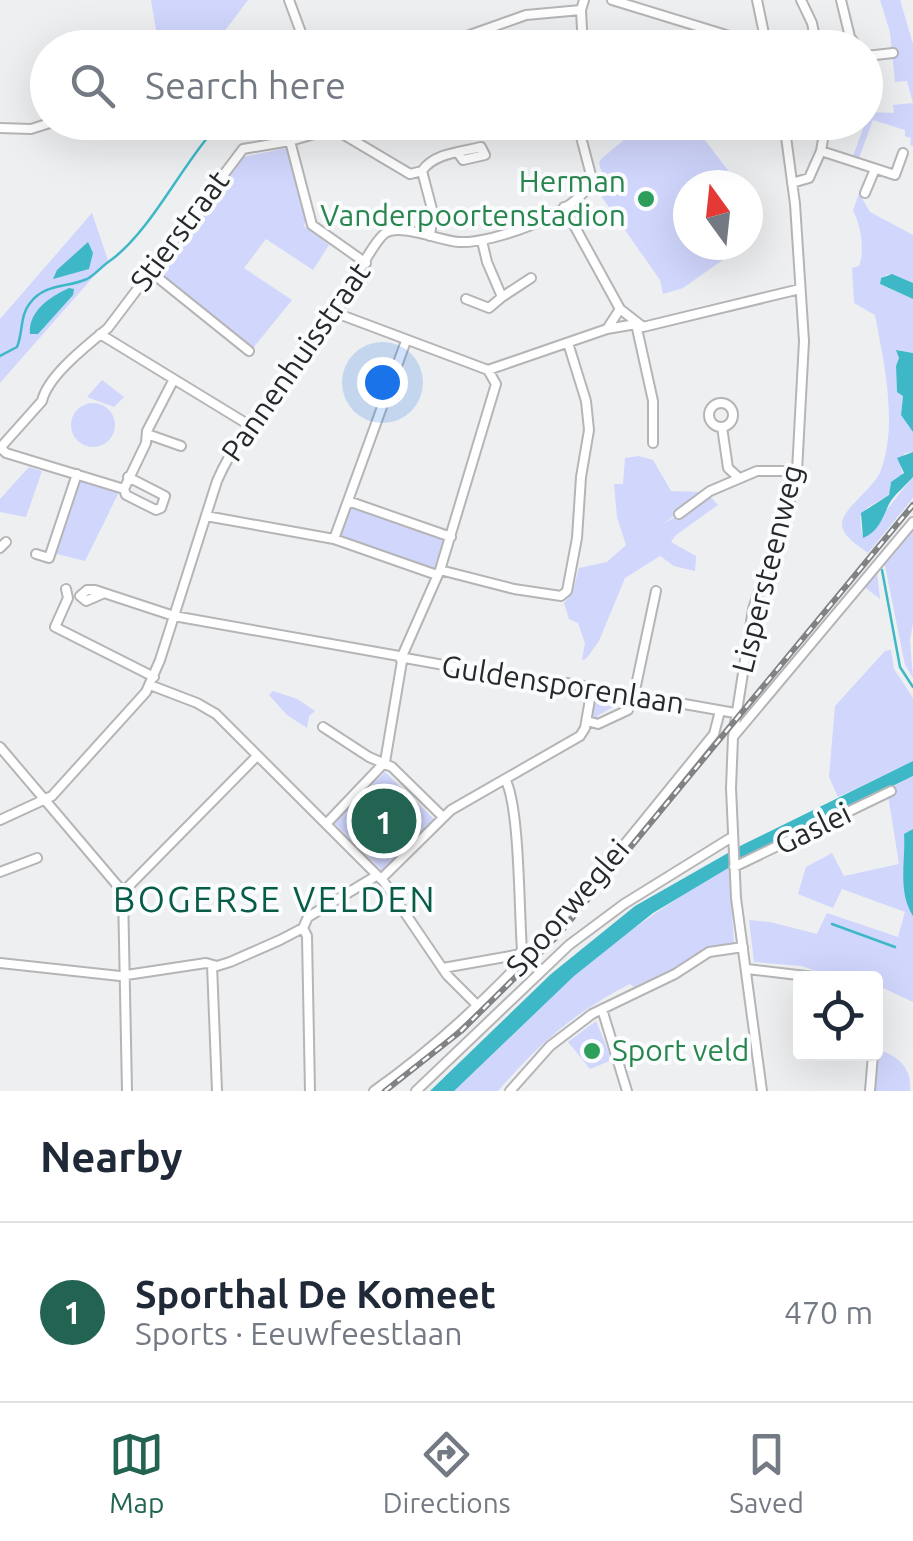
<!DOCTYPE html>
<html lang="en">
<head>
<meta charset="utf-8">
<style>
	body { margin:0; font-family:Ubuntu,sans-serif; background:#f6f6f7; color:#1f2937 }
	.controls { position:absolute; right:30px; bottom:30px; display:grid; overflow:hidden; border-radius:10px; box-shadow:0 10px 40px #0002 }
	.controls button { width:90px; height:90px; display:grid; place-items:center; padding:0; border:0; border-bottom:2px solid #e0e1e3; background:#fff; color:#1f2937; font:50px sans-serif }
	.compass { position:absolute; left:673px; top:170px; width:90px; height:90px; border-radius:50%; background:#fff; box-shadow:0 10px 40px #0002; rotate:345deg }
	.you { position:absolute; left:382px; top:382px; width:35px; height:35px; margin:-25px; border:8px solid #fff; border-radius:50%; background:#1a73e8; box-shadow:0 0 0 15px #1a73e833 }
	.badge { display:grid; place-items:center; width:65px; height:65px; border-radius:50%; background:#236351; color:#fff; font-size:32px; font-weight:700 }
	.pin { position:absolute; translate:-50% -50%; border:5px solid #fff; box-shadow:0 2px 10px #0006 }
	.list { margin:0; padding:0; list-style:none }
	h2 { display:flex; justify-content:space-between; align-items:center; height:130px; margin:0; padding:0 40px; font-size:42px }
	h2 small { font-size:32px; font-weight:400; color:#747a83 }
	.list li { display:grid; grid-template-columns:65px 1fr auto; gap:30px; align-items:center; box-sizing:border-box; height:180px; padding:0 40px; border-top:2px solid #e0e1e3 }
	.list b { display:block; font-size:38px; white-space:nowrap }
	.list p { margin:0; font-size:32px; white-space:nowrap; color:#747a83 }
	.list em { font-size:32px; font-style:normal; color:#747a83 }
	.icon { flex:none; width:55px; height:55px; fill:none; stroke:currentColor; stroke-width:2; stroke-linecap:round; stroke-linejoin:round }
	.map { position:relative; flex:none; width:913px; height:1091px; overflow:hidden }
	.search { position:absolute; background:#fff; box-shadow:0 10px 40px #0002; left:30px; right:30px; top:30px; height:110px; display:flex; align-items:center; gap:25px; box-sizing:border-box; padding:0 35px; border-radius:55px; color:#747a83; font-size:38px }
	.sheet { height:310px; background:#fff }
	nav { display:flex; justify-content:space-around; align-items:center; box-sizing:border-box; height:140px; border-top:2px solid #e0e1e3; background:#fff; font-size:28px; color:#747a83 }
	nav a { display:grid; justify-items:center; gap:5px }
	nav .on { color:#236351 }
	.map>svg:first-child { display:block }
	.green { fill:#d0d6fc }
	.water { fill:#3eb8c6 }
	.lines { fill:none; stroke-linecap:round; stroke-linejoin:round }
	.stream { stroke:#3eb8c6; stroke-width:2.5 }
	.minor-casing { stroke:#b5b5b7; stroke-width:12 }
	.minor { stroke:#fff; stroke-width:8 }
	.rail-casing { stroke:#818283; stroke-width:6 }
	.rail { stroke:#fbfcfe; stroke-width:2.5; stroke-dasharray:8; stroke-linecap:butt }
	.leisure-dot { fill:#2e9e5b; stroke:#fbfcfe; stroke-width:4 }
	.labels { text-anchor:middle; stroke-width:8; stroke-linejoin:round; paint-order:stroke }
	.leisure-label { font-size:30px; fill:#27864d; stroke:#fbfcfe; text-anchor:end }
	.street-label { font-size:30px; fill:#272828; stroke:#fbfcfe }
	.quarter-label { font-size:35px; letter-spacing:2.5px; fill:#075c48; stroke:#fbfcfe }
</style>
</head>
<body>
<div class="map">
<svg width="913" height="1091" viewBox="0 0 913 1091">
	<rect width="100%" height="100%" fill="#eeeff1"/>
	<path class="green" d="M151,0H248L212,48L159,47Z
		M880,0H900L913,44V103L907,81L895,82L890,32Z
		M913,103V146L910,145L911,138L905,136V130L873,120L859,158L853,156L869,112L894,113L893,105Z
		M654,123L660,130L670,123H692L739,185H688V245H744L683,288L663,294L660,280L597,190L605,183L599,163L601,159L631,134Z
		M287,148L306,220L304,226L329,245L313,270L266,239L244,268L292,300L253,348L158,272L214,201L243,157Z
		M859,193L870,212L913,235V283L888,274L880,279L881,285L913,299V353L897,350L899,358L896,366L897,391L903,395L901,415L913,432V452L905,453L900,462L903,476L891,482L889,495L868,507L860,517L862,535C883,518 895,498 913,477V498L868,553C859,546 843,537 842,525C840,510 875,488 881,470C898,423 884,363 875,315L854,303L852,268L859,266C865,252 861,224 853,211Z
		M92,213L108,260L0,383V319Z
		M102,380L124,397L114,407L87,397Z
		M71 425a22 22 0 1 1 44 0a22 22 0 1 1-44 0Z
		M639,456L653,460L671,491L704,492L662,525L709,495L718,505L676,535L671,542L696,556L695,571L674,566L660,556L625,578L599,641L586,659L582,660L585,643L578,623L569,619L564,603L572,594L579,568L607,562L626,545L617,517L614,484H623L625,458Z
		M29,467L42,471L26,517L0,512V499Z
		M78,479L119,492L85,561L53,553Z
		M350,507L444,539L434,569L339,536Z
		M913,526V623L910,640L913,678L905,665L885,566L881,565L877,571L880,599L863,586Z
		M891,650L894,669L913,698V761L838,797L829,777L835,706L885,651Z
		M273,691L297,699L315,711L309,716L307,728L287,715L269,695Z
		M597,693L636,699L634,710L623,709L620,703L597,716L599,721L590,718Z
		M385,772L434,819L383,871L334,823Z
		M913,776V1002L881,987L876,993V978H836L802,966L754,962L749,920L770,922L817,934L827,913L898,937L905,912L842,889L833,908L798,894L806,867L832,853L844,876L899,864L887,789Z
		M729,867L734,943L702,950L685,963L634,987L630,984C572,1014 541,1042 498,1091H454C530,1003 628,925 729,867Z
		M596,1021L612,1060L590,1069L568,1042Z
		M877,1049C898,1056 912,1067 910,1091H873Z"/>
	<path class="water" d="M88,242L93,253L89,269L53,279L57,270Z
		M892,274L913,283V299L880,284L881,278Z
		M69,288L74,289L73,295L38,334H30C28,312 49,297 69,288Z
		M896,350L913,353V432L901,415L903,396L897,392L896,366L899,358Z
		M913,452V477C906,485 894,495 889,504C882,519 879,531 863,538L861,513L889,495L891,482L904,473L897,458Z
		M913,761V776L745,858L653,913L574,976L454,1091H430L551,974L635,906L742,845Z
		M913,829V916C897,891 906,859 904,834Z"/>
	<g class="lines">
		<path class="stream" d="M0,356L17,347C23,333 20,315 30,303C45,283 67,288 87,279C95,275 103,265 111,260C148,233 178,173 208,137L207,122
			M882,570L900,667L913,687
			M832,924L895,947"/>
		<defs>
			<path id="minor" d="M289,0L306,46
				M612,0L736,38L765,37
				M757,0L767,48
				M801,0L812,23L817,48
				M841,0L850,37L858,48
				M292,48H360
				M433,48L526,15L581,10
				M583,48L581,10L584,0
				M866,56L893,53
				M0,128L31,129L53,122
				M325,133L336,130L410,174L422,171C434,153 461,152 481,147L485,155L463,160L458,153
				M290,141L312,225L366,263
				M821,151L895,175L903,153
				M422,171L433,213L430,236
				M792,183L809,178L821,151L826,122
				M865,193L875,169
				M564,207L620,309L643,327L800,289
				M482,241L487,262L502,297L531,278
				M152,273L249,351
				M466,299L489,308L502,297
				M336,313L488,370
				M607,329L636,324L653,401V443
				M100,334L249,425
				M488,370L607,329L620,309
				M709 415a12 12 0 1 1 24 0a12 12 0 1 1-24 0Z
				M722,427L728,468L739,478
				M147,434L181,446
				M0,448L42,401C48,375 89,344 108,328L243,149L290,141L325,131
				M1,448L6,453L124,489L146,443L147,431L173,381
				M124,489L126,495L156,510L161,508L165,496L128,477
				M348,501L451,537
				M679,514L710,491L757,471H797
				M206,516L334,539L437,575
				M334,539L406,341
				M0,548L6,542
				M36,554L49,558L77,474
				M440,570L514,589L561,596L567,591L577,538L581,477L589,430L586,401L568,343
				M66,589L68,598L55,627L154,677
				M102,594L86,601L80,596L87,590H95L174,616L399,656L401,660L405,658L554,685L566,683L735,713
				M403,654L440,570L496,384L488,370
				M150,685L197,703L216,714L384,882L447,975L479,1007
				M634,695L656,591
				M587,721L598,724L628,710
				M323,727L369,757L392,767L443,817
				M733,737L913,522
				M0,747L123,892
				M505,779C520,805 519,914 522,950L518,955
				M0,820L52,796L146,692L160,660L217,481C245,416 301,373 336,313C347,295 370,246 384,234C399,222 440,241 459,242C492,244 581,213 592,179L581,137L582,122
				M326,824L385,762L402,661
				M734,867L891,791
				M0,872L37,858
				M381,879L451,810L580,736L585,728L592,688
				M123,892L127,1091
				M123,892L257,756
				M303,928L307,936L310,1091
				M0,963L120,976L206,963L217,966L230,962L280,940L303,928L308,917L376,876
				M212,965L217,1091
				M443,968L516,955L522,957
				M747,969L823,978
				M602,1009L627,1091
				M374,1091C510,995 610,862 714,734L720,711
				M416,1091L569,945L624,904L732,837
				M510,1091L550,1046L592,1014L675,974L709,952L743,947
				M762,1091L736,898L731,788L733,737L753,609L795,485L797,471L804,341L795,204L784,122
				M870,1091L873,1054"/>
		</defs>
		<use href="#minor" class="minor-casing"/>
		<use href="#minor" class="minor"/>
		<defs>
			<path id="rail" d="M385,1091L461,1031L558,935L913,505"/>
		</defs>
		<use href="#rail" class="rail-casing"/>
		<use href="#rail" class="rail"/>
	</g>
	<g class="leisure-dot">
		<circle cx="646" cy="199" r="10"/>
		<circle cx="592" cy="1051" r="10"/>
	</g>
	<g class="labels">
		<g class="leisure-label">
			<text x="626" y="192">Herman<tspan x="626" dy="34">Vanderpoortenstadion</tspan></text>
			<text x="612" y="1061" text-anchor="start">Sport veld</text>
		</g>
		<g class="street-label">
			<text transform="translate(180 231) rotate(-53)" y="10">Stierstraat</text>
			<text transform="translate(296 362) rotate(-55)" y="10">Pannenhuisstraat</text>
			<text transform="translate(768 569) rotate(-76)" y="10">Lispersteenweg</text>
			<text transform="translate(563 685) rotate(9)" y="10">Guldensporenlaan</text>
			<text transform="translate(813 829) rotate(-26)" y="10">Gaslei</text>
			<text transform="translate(568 908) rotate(-49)" y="10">Spoorweglei</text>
		</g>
		<g class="quarter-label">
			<text x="275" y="912">BOGERSE VELDEN</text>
		</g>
	</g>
</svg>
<div class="controls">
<button><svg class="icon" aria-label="locate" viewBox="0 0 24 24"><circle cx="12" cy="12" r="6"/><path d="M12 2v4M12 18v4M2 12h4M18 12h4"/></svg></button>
</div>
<svg class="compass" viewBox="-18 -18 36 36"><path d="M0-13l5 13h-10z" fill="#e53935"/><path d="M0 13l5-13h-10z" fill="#747a83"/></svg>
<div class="you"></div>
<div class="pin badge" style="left:384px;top:821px">1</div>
<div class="search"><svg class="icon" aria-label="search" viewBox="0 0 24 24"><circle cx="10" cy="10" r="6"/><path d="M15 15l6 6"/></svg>Search here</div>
</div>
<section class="sheet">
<h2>Nearby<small></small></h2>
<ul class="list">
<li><span class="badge">1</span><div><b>Sporthal De Komeet</b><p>Sports · Eeuwfeestlaan</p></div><em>470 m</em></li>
</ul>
</section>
<nav>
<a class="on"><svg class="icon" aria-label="map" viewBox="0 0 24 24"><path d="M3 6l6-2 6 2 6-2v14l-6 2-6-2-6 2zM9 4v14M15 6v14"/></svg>Map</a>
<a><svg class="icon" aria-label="directions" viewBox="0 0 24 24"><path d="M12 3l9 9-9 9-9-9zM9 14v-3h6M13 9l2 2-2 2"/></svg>Directions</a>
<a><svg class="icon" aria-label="saved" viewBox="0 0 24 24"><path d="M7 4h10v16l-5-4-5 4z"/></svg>Saved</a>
</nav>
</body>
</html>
